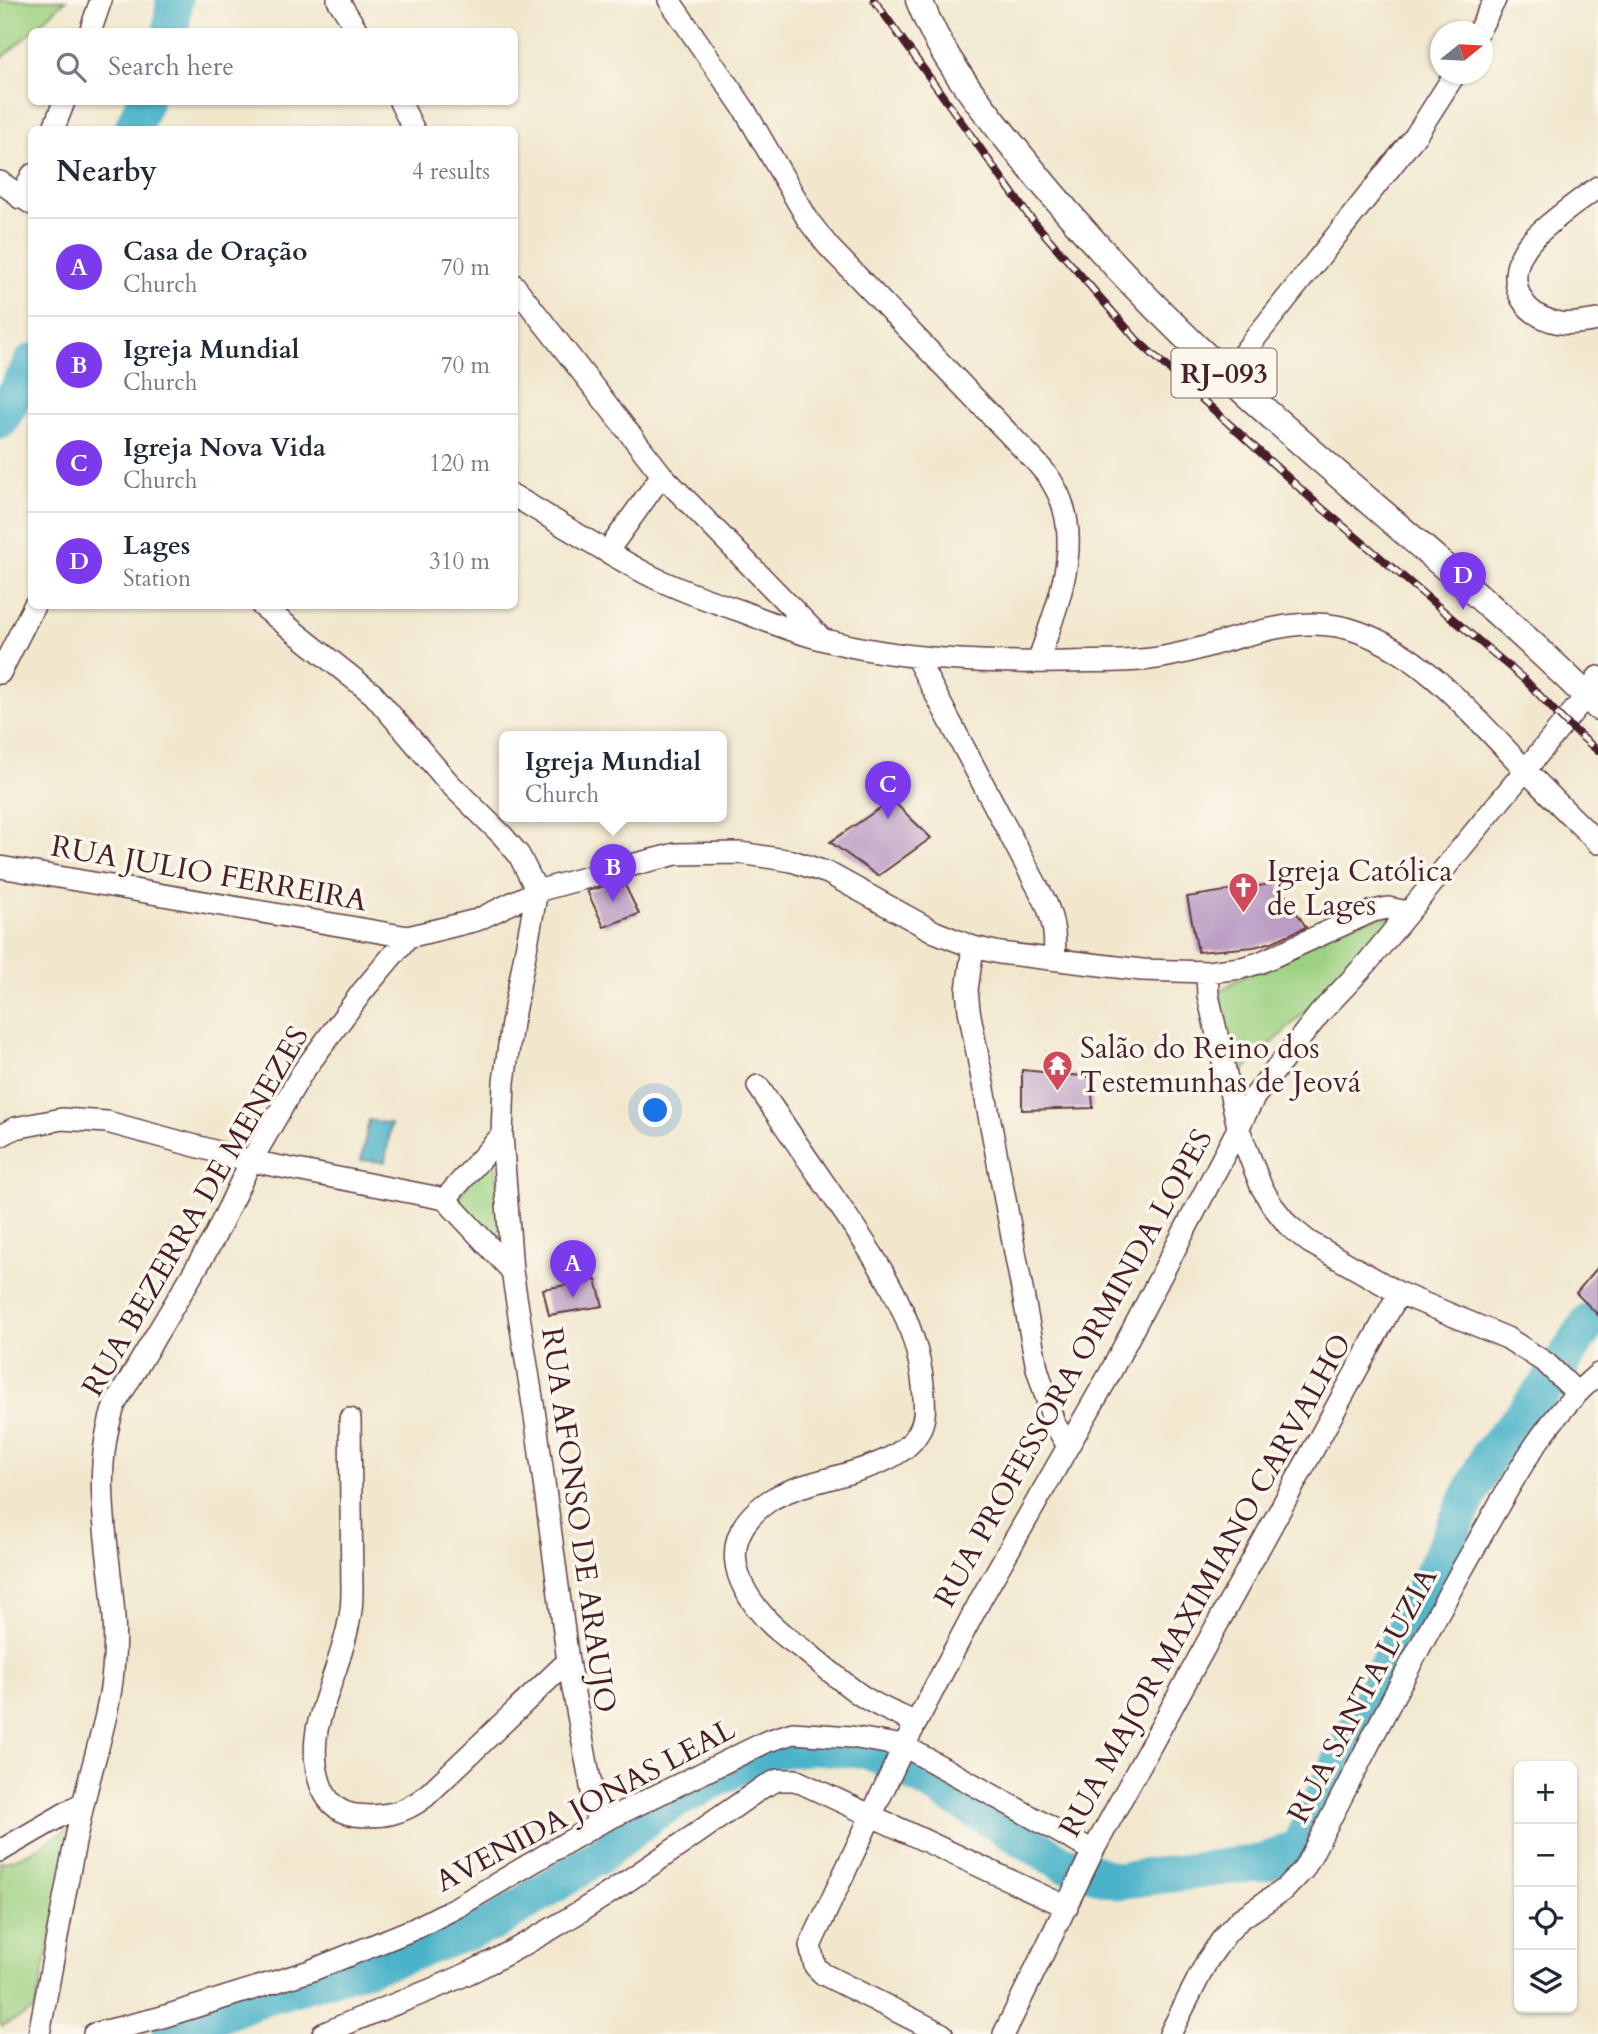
<!DOCTYPE html>
<html lang="en">
<head>
<meta charset="utf-8">
<style>
	body { margin:0; font-family:Cardo,serif; background:#f2f2f3; color:#1f2937 }
	.controls { position:absolute; right:21px; bottom:21px; display:grid; overflow:hidden; border-radius:10px; box-shadow:0 2px 5px #0004 }
	.controls button { width:63px; height:63px; display:grid; place-items:center; padding:0; border:0; border-bottom:2px solid #e0e1e3; background:#fff; color:#1f2937; font:35px sans-serif }
	.compass { position:absolute; left:1430px; top:21px; width:63px; height:63px; border-radius:50%; background:#fff; box-shadow:0 2px 5px #0004; rotate:72deg }
	.you { position:absolute; left:656px; top:1111px; width:24px; height:24px; margin:-18px; border:5px solid #fff; border-radius:50%; background:#1a73e8; box-shadow:0 0 0 10px #1a73e833 }
	.badge { display:grid; place-items:center; width:46px; height:46px; border-radius:50%; background:#7c3aed; color:#fff; font-size:23px; font-weight:700 }
	.pin { position:absolute; translate:-50% -58px; filter:drop-shadow(0 2px 4px #0008) }
	.pin::after { content:''; position:absolute; top:37px; width:24px; height:21px; background:inherit; clip-path:polygon(0 0,100% 0,50% 100%) }
	.popup { position:absolute; left:499px; top:731px; width:228px; height:91px; box-sizing:border-box; display:grid; place-content:center; border-radius:10px; background:#fff; filter:drop-shadow(0 2px 5px #0005); font-size:23px; white-space:nowrap; color:#747a83 }
	.popup b { font-size:26px; color:#1f2937 }
	.popup::after { content:''; position:absolute; left:50%; top:100%; margin-left:-14px; border:14px solid transparent; border-top-color:#fff }
	.list { margin:0; padding:0; list-style:none }
	h2 { display:flex; justify-content:space-between; align-items:center; height:91px; margin:0; padding:0 28px; font-size:30px }
	h2 small { font-size:23px; font-weight:400; color:#747a83 }
	.list li { display:grid; grid-template-columns:46px 1fr auto; gap:21px; align-items:center; box-sizing:border-box; height:98px; padding:0 28px; border-top:2px solid #e0e1e3 }
	.list b { display:block; font-size:26px; white-space:nowrap }
	.list p { margin:0; font-size:23px; white-space:nowrap; color:#747a83 }
	.list em { font-size:23px; font-style:normal; color:#747a83 }
	.icon { flex:none; width:38px; height:38px; fill:none; stroke:currentColor; stroke-width:2; stroke-linecap:round; stroke-linejoin:round }
	.map { position:relative; flex:none; width:1598px; height:2034px; overflow:hidden }
	.search { position:absolute; background:#fff; box-shadow:0 2px 5px #0004; left:28px; top:28px; width:490px; height:77px; display:flex; align-items:center; gap:18px; box-sizing:border-box; padding:0 24px; border-radius:10px; color:#747a83; font-size:26px }
	.panel { position:absolute; background:#fff; box-shadow:0 2px 5px #0004; left:28px; top:126px; width:490px; height:483px; border-radius:10px }
	.map>svg:first-child { display:block }
	.green { fill:#9dd181; stroke:#747856; stroke-width:2 }
	.water { fill:#4bb3c9; stroke:#4a697a; stroke-width:2 }
	.lines { fill:none; stroke-linecap:round; stroke-linejoin:round }
	.river { stroke:#4bb3c9; stroke-width:37 }
	.building { fill:#bb9cc4 }
	.minor-casing { stroke:#633d43; stroke-width:24 }
	.major-casing { stroke:#633d43; stroke-width:29 }
	.minor { stroke:#fff; stroke-width:21 }
	.major { stroke:#fff; stroke-width:26 }
	.rail-casing { stroke:#4a1f2b; stroke-width:8 }
	.rail { stroke:#fbf7ec; stroke-width:5; stroke-dasharray:16; stroke-linecap:butt }
	.labels { text-anchor:middle; stroke-width:7; stroke-linejoin:round; paint-order:stroke }
	.shield { fill:#fbf7ec; stroke:#7f6065; stroke-width:2 }
	.shield-label { font-size:28px; font-weight:bold; fill:#4a1f2b }
	.poi-label { font-size:30px; fill:#4a1f2b; stroke:#fbf7ec; text-anchor:start }
	.street-label { font-size:30px; fill:#4a1f2b; stroke:#fbf7ec }
</style>
</head>
<body>
<div class="map">
<svg width="1598" height="2034" viewBox="0 0 1598 2034">
	<rect width="100%" height="100%" fill="#fbf7ec"/>
	<filter id="ink" filterUnits="userSpaceOnUse"><feTurbulence type="fractalNoise" baseFrequency=".0143" numOctaves="2"/><feDisplacementMap in="SourceGraphic" scale="14" xChannelSelector="R" yChannelSelector="G"/><feConvolveMatrix kernelMatrix="1 2 1 2 8 2 1 2 1" color-interpolation-filters="sRGB"/></filter>
	<filter id="wash" filterUnits="userSpaceOnUse"><feTurbulence type="fractalNoise" baseFrequency=".00686" numOctaves="4" result="noise"/><feDisplacementMap in="SourceGraphic" scale="28" xChannelSelector="R" yChannelSelector="G"/><feGaussianBlur stdDeviation="1.57" result="paint"/><feColorMatrix in="noise" values="0 0 0 0 0 0 0 0 0 0 0 0 0 0 0 0 0 1.4 0 .05"/><feComposite in="paint" operator="in"/></filter>
	<g filter="url(#wash)">
		<rect width="100%" height="100%" fill="#f1e7cd"/>
		<path class="green" d="M0,0H66L0,60Z
			M1408,912L1235,1079L1211,997L1309,933Z
			M493,1151L510,1261L454,1203Z
			M76,1824L35,2010L2,2026L0,2024V1862C27,1858 53,1838 76,1824Z"/>
		<path class="water" d="M369,1120L391,1124L385,1162L361,1160Z"/>
		<g class="lines">
			<path class="river" d="M171,32L174,0
				M132,130L144,102
				M0,421L32,362
				M170,2034L263,1997L406,1955L496,1922L599,1856L653,1813L768,1751L817,1746L869,1751L920,1777L1063,1863L1117,1881L1265,1862L1299,1847L1489,1455L1546,1387L1589,1322L1598,1318"/>
		</g>
		<g id="blocks">
			<path class="building" d="M892,800L931,838L878,876L830,842Z
				M623,881L639,914L604,927L587,891Z
				M1277,883L1306,927L1272,942L1254,947L1198,952L1187,897Z
				M1022,1070L1091,1077L1093,1108L1022,1110Z
				M1598,1267V1315L1576,1293Z
				M596,1280L603,1306L549,1315L543,1289Z"/>
		</g>
	</g>
	<g filter="url(#ink)">
		<use href="#blocks" fill-opacity="0" stroke="#633d43" stroke-width="2"/>
		<g class="lines">
			<defs>
				<path id="minor" d="M338,0L358,32
					M669,0L744,109L808,220L828,246L1036,462C1042,469 1049,476 1053,484C1087,539 1056,607 1038,662
					M90,32L101,0
					M1478,32L1495,0
					M400,102L414,130
					M53,130L64,102
					M0,182L32,204
					M1598,187C1580,200 1539,229 1527,246C1503,280 1520,316 1560,323C1573,325 1586,322 1598,320
					M20,198L32,175
					M514,285L662,475L820,637
					M1226,375L1416,135L1455,74
					M514,496C558,522 600,549 645,573C676,589 708,600 741,611C767,621 793,632 821,639C899,660 981,663 1062,662C1088,661 1114,662 1140,660C1213,655 1286,605 1359,632C1423,655 1471,713 1517,761C1543,789 1571,816 1598,843
					M607,552L662,475
					M262,606L373,694L449,783L502,835L519,855L537,891L512,1023L504,1082L502,1135L512,1271L536,1423L568,1661L598,1824
					M916,657L1046,903C1054,923 1056,938 1054,959
					M0,673L34,606
					M0,867L408,937
					M973,947L967,990L969,1010L1037,1368L1054,1423L1068,1446
					M1207,972L1208,995L1238,1127L1261,1186L1272,1205L1288,1225L1309,1242L1399,1293L1507,1338L1546,1363L1576,1392
					M758,1086C780,1119 802,1151 824,1183C866,1245 915,1307 923,1385C924,1396 926,1410 923,1421C910,1475 808,1474 769,1501C718,1536 731,1581 768,1621C780,1634 796,1644 809,1654C826,1668 842,1682 859,1694C876,1706 897,1714 916,1723
					M0,1136L15,1128L62,1119L107,1122L251,1161L445,1199L512,1271
					M445,1199L502,1135
					M350,1419L352,1589C352,1598 352,1607 350,1616C344,1655 325,1692 317,1730C312,1761 317,1810 355,1815C382,1818 403,1814 425,1797L568,1661
					M0,1851L83,1803
					M39,2034C54,1958 66,1881 83,1805C93,1760 109,1717 113,1671C123,1581 83,1493 115,1404L214,1238L251,1161L302,1073L362,992L408,937L477,920L537,891L632,865L676,854L740,853L792,861L828,873L935,932L973,947L1000,953L1142,970L1207,972L1241,968L1259,963L1373,911L1388,908L1408,912
					M94,2034L159,2018L310,1971L414,1929L457,1907L598,1824L768,1741L793,1733L851,1737L904,1746L1093,1851
					M323,2034C373,2011 426,1994 475,1970C578,1920 670,1852 763,1787L778,1780H795L1067,1907
					M942,2034L823,1974L815,1966L810,1946L904,1746L982,1597L1109,1375L1255,1096L1320,1013L1367,963L1586,696L1598,677
					M1004,2034L1093,1851L1399,1293
					M1170,2034L1207,1961L1226,1934L1240,1919L1285,1889L1304,1869C1361,1761 1415,1651 1476,1545C1511,1484 1543,1420 1598,1374"/>
				<path id="major" d="M919,0C941,59 981,106 1020,155C1082,233 1152,307 1226,375C1348,488 1480,590 1598,707"/>
			</defs>
			<use href="#minor" class="minor-casing"/>
			<use href="#major" class="major-casing"/>
			<use href="#minor" class="minor"/>
			<use href="#major" class="major"/>
			<defs>
				<path id="rail" d="M874,0L1028,215L1137,340L1316,503L1525,680L1565,722L1598,751"/>
			</defs>
			<use href="#rail" class="rail-casing"/>
			<use href="#rail" class="rail"/>
		</g>
	</g>
	<defs>
		<symbol id="church-pin" viewBox="-11 -11 22 30"><path d="M0 17L-7.5 6A9.5 9.5 0 1 1 7.5 6Z" fill="#d1495b" stroke="#fbf7ec"/><path d="M-1.2-6h2.4v3.5h3.3v2.4h-3.3V6h-2.4V-.1h-3.3v-2.4h3.3Z" fill="#fff"/></symbol>
		<symbol id="temple-pin" viewBox="-11 -11 22 30"><path d="M0 17L-7.5 6A9.5 9.5 0 1 1 7.5 6Z" fill="#d1495b" stroke="#fbf7ec"/><path d="M0-6L5-2H3V0L6.5 2.5H4V6H1.5V3h-3V6H-4V2.5H-6.5L-3 0V-2H-5Z" fill="#fff"/></symbol>
	</defs>
	<g fill-rule="evenodd">
		<use href="#church-pin" x="1226" y="870" width="35" height="47"/>
		<use href="#temple-pin" x="1040" y="1048" width="35" height="47"/>
	</g>
	<g class="labels">
		<rect class="shield" x="1171.5" y="348.5" width="105" height="49" rx="5"/>
		<g class="shield-label">
			<text x="1224" y="383">RJ-093</text>
		</g>
		<g class="poi-label">
			<text x="1267" y="881">Igreja Católica<tspan x="1267" dy="34">de Lages</tspan></text>
			<text x="1080" y="1058">Salão do Reino dos<tspan x="1080" dy="34">Testemunhas de Jeová</tspan></text>
		</g>
		<g class="street-label">
			<text transform="translate(209 873) rotate(10)" y="10">RUA JULIO FERREIRA</text>
			<text transform="translate(195 1211) rotate(-60)" y="10">RUA BEZERRA DE MENEZES</text>
			<text transform="translate(1073 1368) rotate(-61)" y="10">RUA PROFESSORA ORMINDA LOPES</text>
			<text transform="translate(579 1520) rotate(82)" y="10">RUA AFONSO DE ARAUJO</text>
			<text transform="translate(1205 1585) rotate(-61)" y="10">RUA MAJOR MAXIMIANO CARVALHO</text>
			<text transform="translate(1362 1695) rotate(-62)" y="10">RUA SANTA LUZIA</text>
			<text transform="translate(585 1805) rotate(-28)" y="10">AVENIDA JONAS LEAL</text>
		</g>
	</g>
</svg>
<div class="controls">
<button>+</button>
<button>−</button>
<button><svg class="icon" aria-label="locate" viewBox="0 0 24 24"><circle cx="12" cy="12" r="6"/><path d="M12 2v4M12 18v4M2 12h4M18 12h4"/></svg></button>
<button><svg class="icon" aria-label="layers" viewBox="0 0 24 24"><path d="M12 4l9 5-9 5-9-5zM3 14l9 5 9-5"/></svg></button>
</div>
<svg class="compass" viewBox="-18 -18 36 36"><path d="M0-13l5 13h-10z" fill="#e53935"/><path d="M0 13l5-13h-10z" fill="#747a83"/></svg>
<div class="you"></div>
<div class="pin badge" style="left:573px;top:1298px">A</div>
<div class="pin badge" style="left:613px;top:902px">B</div>
<div class="popup"><b>Igreja Mundial</b>Church</div>
<div class="pin badge" style="left:888px;top:819px">C</div>
<div class="pin badge" style="left:1463px;top:610px">D</div>
<div class="search"><svg class="icon" aria-label="search" viewBox="0 0 24 24"><circle cx="10" cy="10" r="6"/><path d="M15 15l6 6"/></svg>Search here</div>
<section class="panel">
<h2>Nearby<small>4 results</small></h2>
<ul class="list">
<li><span class="badge">A</span><div><b>Casa de Oração</b><p>Church</p></div><em>70 m</em></li>
<li><span class="badge">B</span><div><b>Igreja Mundial</b><p>Church</p></div><em>70 m</em></li>
<li><span class="badge">C</span><div><b>Igreja Nova Vida</b><p>Church</p></div><em>120 m</em></li>
<li><span class="badge">D</span><div><b>Lages</b><p>Station</p></div><em>310 m</em></li>
</ul>
</section>
</div>
</body>
</html>
